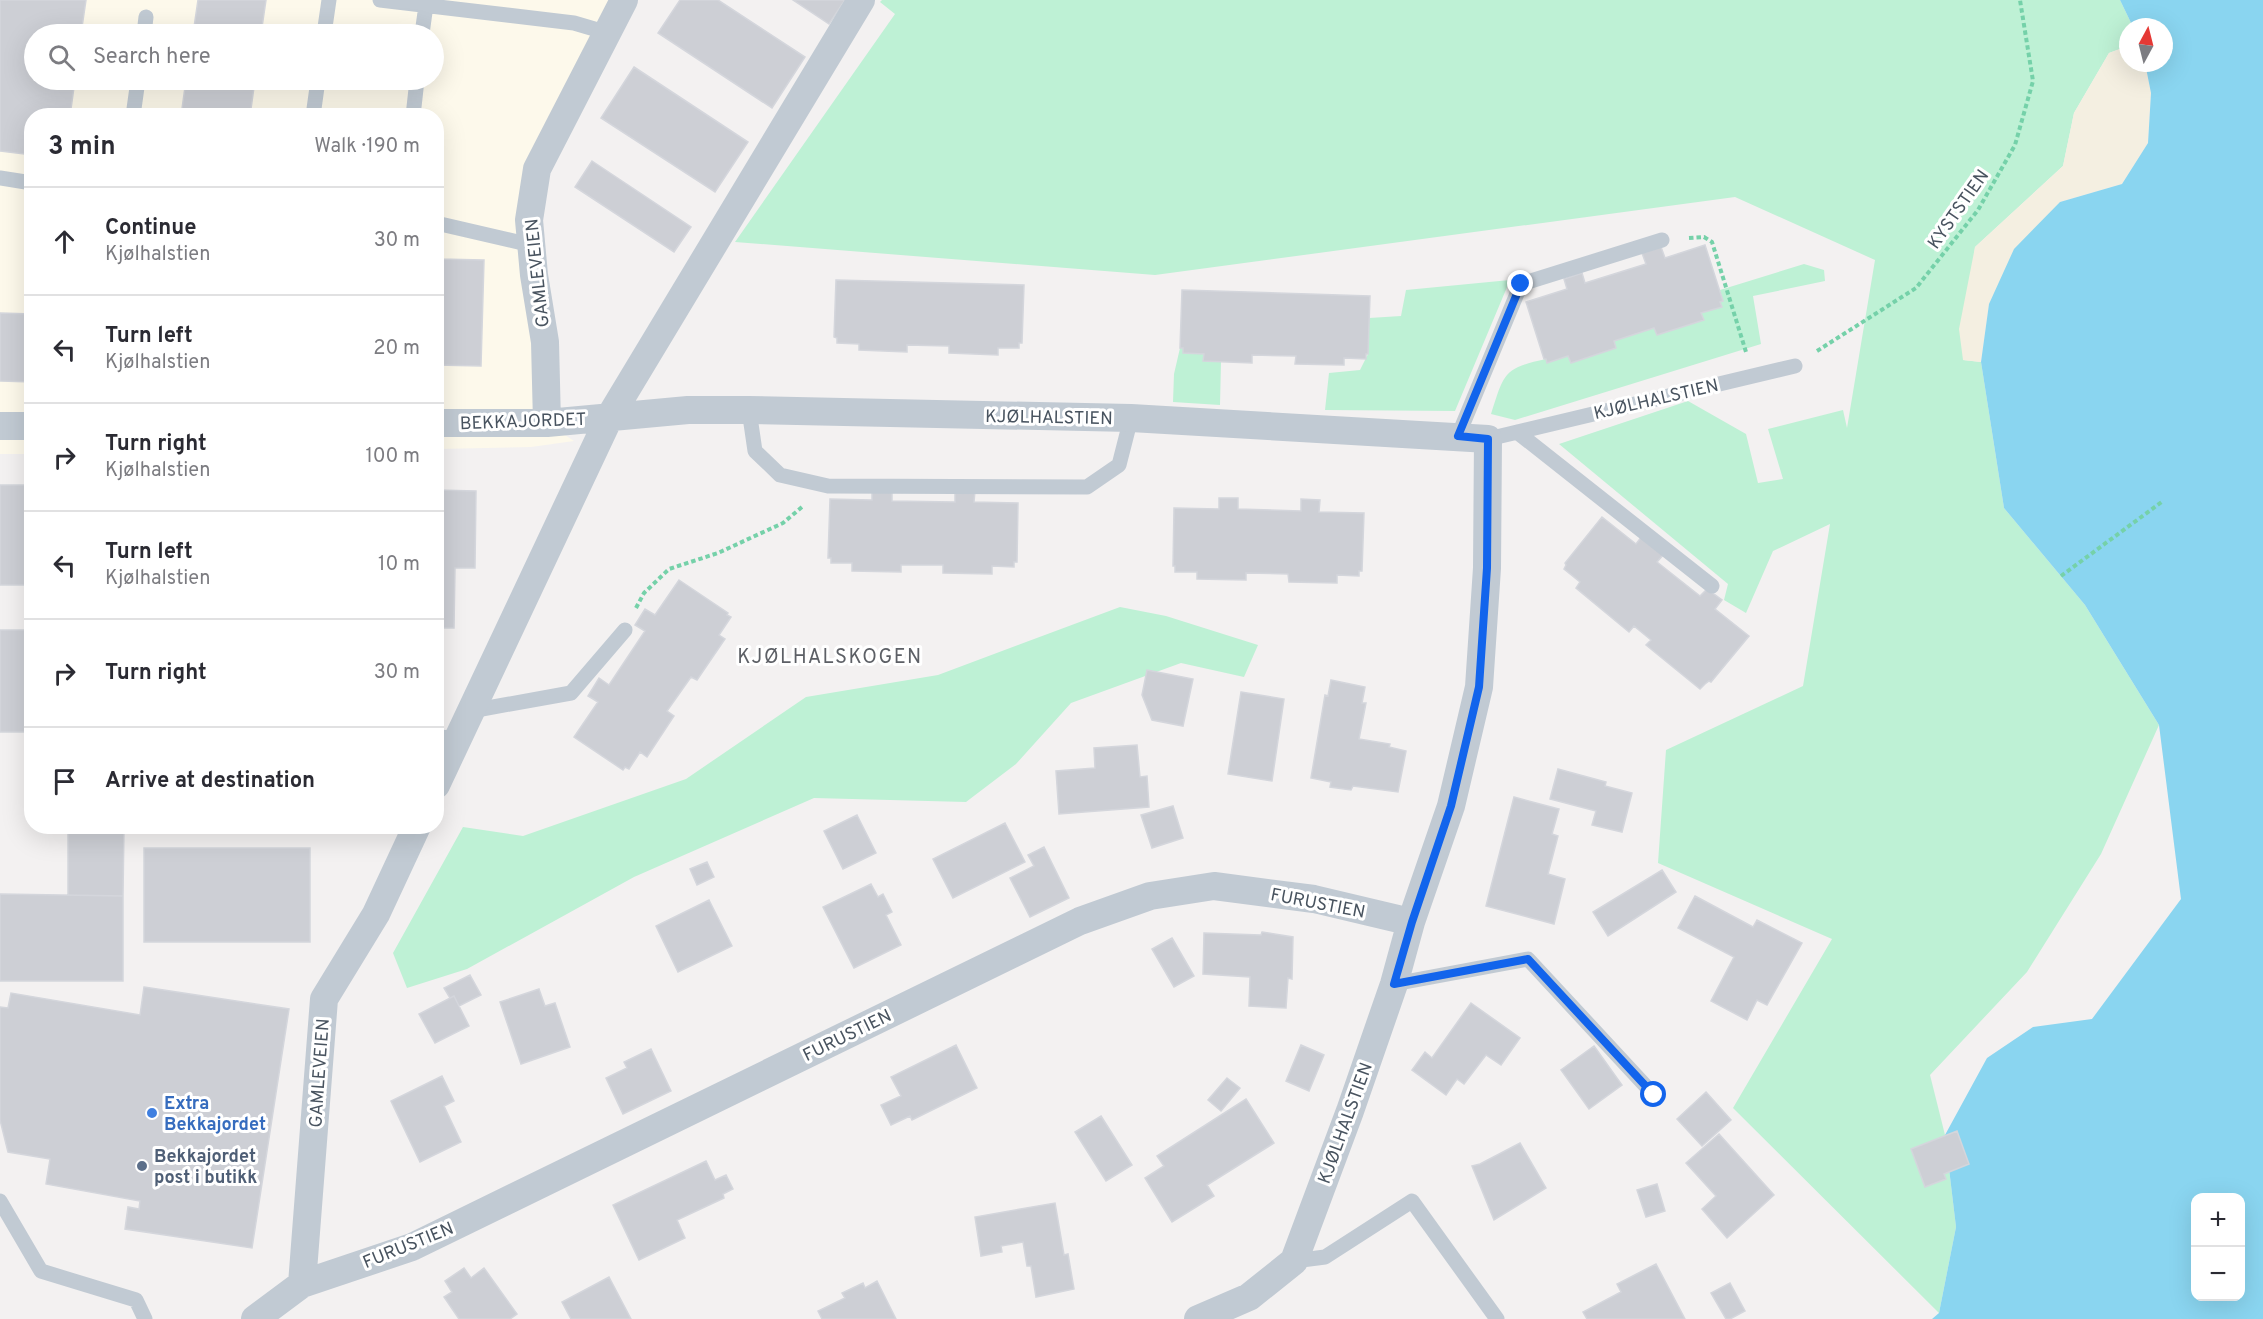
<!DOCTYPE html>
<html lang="en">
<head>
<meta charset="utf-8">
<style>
	body { margin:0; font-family:Overpass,sans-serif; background:#f2f2f3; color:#2b2b33 }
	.controls { position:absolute; right:18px; bottom:18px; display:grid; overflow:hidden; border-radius:12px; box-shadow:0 6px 24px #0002 }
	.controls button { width:54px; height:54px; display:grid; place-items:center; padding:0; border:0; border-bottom:2px solid #e1e1e2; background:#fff; color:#2b2b33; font:30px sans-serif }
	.compass { position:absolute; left:2119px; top:18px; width:54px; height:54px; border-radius:50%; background:#fff; box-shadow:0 6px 24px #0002; rotate:7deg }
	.stop { position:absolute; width:18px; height:18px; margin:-14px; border:4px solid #1264ec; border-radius:50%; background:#fff }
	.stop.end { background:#1264ec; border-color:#fff; box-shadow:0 2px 6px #0008 }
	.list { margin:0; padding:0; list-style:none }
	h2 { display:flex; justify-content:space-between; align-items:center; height:78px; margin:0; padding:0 24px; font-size:26px }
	h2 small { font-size:20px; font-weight:400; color:#7c7c81 }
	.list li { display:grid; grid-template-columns:39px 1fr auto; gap:18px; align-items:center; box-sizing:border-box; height:108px; padding:0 24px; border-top:2px solid #e1e1e2 }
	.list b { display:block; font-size:22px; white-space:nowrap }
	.list p { margin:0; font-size:20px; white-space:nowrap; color:#7c7c81 }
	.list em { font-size:20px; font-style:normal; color:#7c7c81 }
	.icon { flex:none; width:33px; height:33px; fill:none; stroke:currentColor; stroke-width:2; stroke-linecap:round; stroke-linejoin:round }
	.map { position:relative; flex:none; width:2263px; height:1319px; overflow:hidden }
	.search { position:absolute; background:#fff; box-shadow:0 6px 24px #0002; left:24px; top:24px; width:420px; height:66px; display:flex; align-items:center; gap:15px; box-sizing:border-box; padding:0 21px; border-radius:33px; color:#7c7c81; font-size:22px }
	.panel { position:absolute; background:#fff; box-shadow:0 6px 24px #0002; left:24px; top:108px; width:420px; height:726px; border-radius:24px }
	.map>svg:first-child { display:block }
	.commercial { fill:#fdf9eb; fill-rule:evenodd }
	.green { fill:#bef1d5 }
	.sand { fill:#f4efe1 }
	.water { fill:#8ad5f0; fill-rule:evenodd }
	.building { fill:#cdcfd5; stroke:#d4d6dc; stroke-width:1.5 }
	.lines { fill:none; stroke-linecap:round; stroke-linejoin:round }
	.path { stroke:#75d1a9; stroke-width:4; stroke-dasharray:4.5 3; stroke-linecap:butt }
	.service { stroke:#c1cad3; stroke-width:15 }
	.minor { stroke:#c1cad3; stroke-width:28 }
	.route { stroke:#1264ec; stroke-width:8 }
	.shop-dot { fill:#3f7fe0; stroke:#fff; stroke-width:2 }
	.service-dot { fill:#5c6f8a; stroke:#fff; stroke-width:2 }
	.labels { text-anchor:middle; stroke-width:6; stroke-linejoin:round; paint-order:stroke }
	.street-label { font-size:18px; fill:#48535f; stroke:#fff }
	.shop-label { font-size:18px; font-weight:bold; fill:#366cbe; stroke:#fff; text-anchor:start }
	.service-label { font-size:18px; font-weight:bold; fill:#4e5e75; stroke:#fff; text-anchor:start }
	.neighbourhood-label { font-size:20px; letter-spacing:1.5px; fill:#5d6066; stroke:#fff }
</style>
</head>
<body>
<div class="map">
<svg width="2263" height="1319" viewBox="0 0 2263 1319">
	<rect width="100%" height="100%" fill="#f3f1f1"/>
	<path class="commercial" d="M0,0H618L537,169L547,423L574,441L531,447L437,449L436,116H32L31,454H0ZM34,34H434V80H34Z"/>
	<path class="green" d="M882,0H2120L2133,27H2128V46L2109,53L2074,113L2063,166L1975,247L1963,360L1981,362L2004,508L2085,605L2159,725L2101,854L2027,972L1930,1075L1945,1135L1956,1227L1939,1313L1733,1108L1832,939L1658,863L1666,750L1803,686L1830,524L1773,551L1746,613L1724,600L1728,584L1559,444L1688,401L1746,434L1758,483L1783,479L1768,429L1843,410L1847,428L1875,260L1735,197L1155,275L735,242L895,14L880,2Z
		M1804,264L1824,270L1825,281L1753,296L1761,344L1515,420L1491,414C1504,375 1502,368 1546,359L1547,362L1568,356L1571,363L1616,348L1614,341L1654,328L1657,335L1703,320L1701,313L1722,307L1720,302L1723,301L1720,290Z
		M1510,280L1455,411L1325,410L1329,373L1360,370L1368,354L1369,318L1401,316L1406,290Z
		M1180,348H1183V353L1204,354V361L1221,362L1220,405L1173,402L1174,374Z
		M1120,607L1166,616L1258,645L1244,677L1181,663L1071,703L1016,764L966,802L814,798L634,877L467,969L407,988L393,953L463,827L523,836L686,779L806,697L938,675Z"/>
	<path class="sand" d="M2128,46V63H2145L2151,93L2148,143L2122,184L2060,202L1989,304L1981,362L1963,360L1959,329L1975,247L2063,166L2074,113L2109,53Z"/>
	<path class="water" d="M2120,0H2263V1319H1932L1939,1313L1956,1227L1945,1135L1987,1058L2033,1027L2092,1019L2181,899L2159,725L2085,605L2004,508L1981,362L1989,304L2014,249L2060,202L2122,184L2148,143L2151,93L2145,63H2164V27H2133ZM2196,1198H2240V1296H2196Z"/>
	<path class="building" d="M0,0H86L81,34H34V80H75L70,116H32V155L0,151Z
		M198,0H266L261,34H193Z
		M680,0H718L805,57L772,108L658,33Z
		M793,0H845L829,24Z
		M634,67L748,142L715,192L601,118Z
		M186,80H255L250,116H181Z
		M592,161L691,227L674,252L575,187Z
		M436,238H439V259L484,260L481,366L436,365Z
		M1705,245L1723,301L1720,302L1722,307L1701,313L1704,320L1657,335L1654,328L1614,341L1616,348L1571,363L1568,356L1547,363L1546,359H1544L1526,302L1567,289L1564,279L1582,273L1585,283L1646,264L1642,253L1661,247L1665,258Z
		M836,280L1024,285L1022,343H1019V348H998V355L949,353V346L907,345V352L859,350V344L837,343V338L834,337Z
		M1182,290L1370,296L1368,354H1366V359L1344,358V365L1295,364L1296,356L1252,355V363L1203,361L1204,354L1183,353V348H1180Z
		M0,313L32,314V382L0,381Z
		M0,485H32V585H0Z
		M872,489H892V501L955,502V491H975L974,502L1018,503L1017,562H1014V567L992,566V574L943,573V565H901V572L852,571V563H831V558H828L830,499L872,500Z
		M436,490L476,491L475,568H455L454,628H436Z
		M1219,498H1238V509L1301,511V499L1320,500L1319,512L1364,513L1362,571H1359V576L1337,575V583L1289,582L1288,574L1246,573V580L1197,579V572H1175V566H1173L1174,508L1219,509Z
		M1602,517L1636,544L1642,536L1664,554L1657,562L1700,596L1707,589L1722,600L1715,609L1749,636L1711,682L1709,681L1705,684L1700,689L1646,645L1651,640L1634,626L1629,632L1576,588L1580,582L1564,569L1566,565L1565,563Z
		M679,580L728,613L727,615L731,617L719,635L725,639L697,680L691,677L667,711L674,716L647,757L640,752L629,769L625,767L623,770L574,737L598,702L588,696L599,678L609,685L645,631L635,625L645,609L655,615Z
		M0,630H32V732H0Z
		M1147,670L1193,679L1183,726L1152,720L1142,695Z
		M1331,680L1365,687L1362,703H1366L1359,739L1390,744L1389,747L1406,751L1398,792L1353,786L1351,790L1330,787L1331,782L1311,778L1325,695L1328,696Z
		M1241,692L1284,699L1272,781L1228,774Z
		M1137,745L1140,777L1147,776L1149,807L1059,814L1056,771L1095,768L1094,748Z
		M1558,769L1606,782L1605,786L1632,793L1622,832L1592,825L1596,811L1550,799Z
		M1514,797L1559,809L1552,834L1558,836L1548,874L1565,879L1554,924L1486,906Z
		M1173,806L1183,838L1152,848L1141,815Z
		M857,815L876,853L843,869L824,831Z
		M1005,823L1025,862L953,898L933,859Z
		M68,826H124L123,896L68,895Z
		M1044,847L1069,898L1030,917L1010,878L1034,866L1028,855Z
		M144,848H310V942H144Z
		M707,862L714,877L697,885L690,869Z
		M1662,870L1676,892L1608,936L1593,912Z
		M871,884L878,897L883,894L892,912L886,915L901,945L854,968L823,907Z
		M0,894L123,896V981H0Z
		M1695,896L1753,927L1757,920L1802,943L1767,1005L1757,1000L1747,1020L1711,1001L1734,957L1678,928Z
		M709,900L732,946L678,972L656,926Z
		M1262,932L1293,937L1292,979L1288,978L1286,1008L1249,1006L1250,977L1203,974L1204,933L1261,935Z
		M1172,938L1194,976L1174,987L1152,949Z
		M470,975L481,995L459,1006L454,996L450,998L444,988Z
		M144,987L289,1009L252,1248L125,1229L128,1207L139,1209L140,1201L46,1184L50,1159L8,1152L0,1120V1007L8,1008L11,993L140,1015Z
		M539,989L545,1006L555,1003L570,1047L521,1064L500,1002Z
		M454,996L469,1026L435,1043L419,1014Z
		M1471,1003L1520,1038L1501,1065L1486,1055L1464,1084L1457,1079L1446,1095L1412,1070L1425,1052L1432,1058Z
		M956,1045L977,1088L912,1120L910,1116L891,1125L881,1105L901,1096L891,1077Z
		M1301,1045L1324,1055L1309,1091L1286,1081Z
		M1594,1046L1622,1085L1589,1109L1561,1070Z
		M651,1049L671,1091L623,1114L606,1078L627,1068L624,1062Z
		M442,1076L454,1101L444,1106L461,1142L420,1162L391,1101Z
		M1227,1078L1240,1088L1221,1111L1208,1100Z
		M1706,1092L1731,1120L1702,1146L1677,1119Z
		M1246,1099L1274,1143L1207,1185L1214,1196L1172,1222L1145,1178L1164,1166L1157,1156Z
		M1101,1116L1132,1165L1106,1181L1075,1132Z
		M1957,1131L1969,1164L1944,1174L1946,1179L1925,1187L1911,1149Z
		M1719,1134L1774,1195L1727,1238L1702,1209L1716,1196L1686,1163Z
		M1520,1143L1546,1188L1494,1220L1472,1166L1480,1164Z
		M706,1161L715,1180L726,1175L733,1189L723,1194L724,1198L677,1220L685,1238L639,1260L613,1205Z
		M1657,1184L1665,1211L1646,1217L1637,1190Z
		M1055,1203L1064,1255L1068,1254L1074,1289L1036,1297L1031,1266H1027L1023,1242L1001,1246L1002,1252L981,1256L975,1217Z
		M1656,1264L1685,1319H1587L1583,1312L1621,1292L1617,1284Z
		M464,1268L471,1278L484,1268L517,1314L510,1319H459L444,1297L452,1292L445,1281Z
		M609,1277L631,1319H571L562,1302Z
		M877,1281L896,1319H822L818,1311L845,1298L842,1293L863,1283L865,1288Z
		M1730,1283L1745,1311L1730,1319H1726L1711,1293Z"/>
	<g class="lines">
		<path class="path" d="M1689,238L1704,237L1712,242L1746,352
			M1817,351L1916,288L1978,210L2015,145L2033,81L2020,0
			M2061,576L2163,501
			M636,608L644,593L669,569L718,553L783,523L802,507"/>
		<path class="service" d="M380,0L574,23L608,33
			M144,34L146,17
			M324,34L329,0
			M422,34L426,5
			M133,116L138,80
			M313,116L318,80
			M413,116L417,80
			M0,178L32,183
			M436,223L531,245
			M749,410L755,451L780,475L828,486L1087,487L1119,465L1131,418
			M1517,432L1712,586
			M1458,436L1521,284L1662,240
			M1488,439L1795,366
			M471,711L571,693L625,630
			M436,737L459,738
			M1394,984L1528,959L1654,1095
			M0,1201L41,1271L136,1300L145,1319
			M1294,1261L1325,1257L1412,1201L1497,1319"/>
		<path class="minor" d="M436,423H547L688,410H749L1131,418L1488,439L1487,568L1479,687L1451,806L1411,922L1394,984L1350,1111L1294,1261L1249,1297L1198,1319
			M547,423L545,342L534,275L529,220L537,169L624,0
			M0,426H32
			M436,785L609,418L861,0
			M302,1284L412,1247L1080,921L1150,896L1214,886L1314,899L1411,922
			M255,1319L302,1284L324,999L376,914L417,826"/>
	</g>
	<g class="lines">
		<path class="route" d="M1521,284L1458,436L1488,439L1487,568L1479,687L1451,806L1412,922L1394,984L1528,959L1654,1095"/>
	</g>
	<circle class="shop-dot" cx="152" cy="1113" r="6"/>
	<circle class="service-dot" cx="142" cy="1166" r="6"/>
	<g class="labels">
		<g class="street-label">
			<text transform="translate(1958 209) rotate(-55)" y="6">KYSTSTIEN</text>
			<text transform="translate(537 273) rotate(-96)" y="6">GAMLEVEIEN</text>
			<text transform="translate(1656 399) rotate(-13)" y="6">KJØLHALSTIEN</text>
			<text transform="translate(1049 417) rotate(1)" y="6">KJØLHALSTIEN</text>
			<text transform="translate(523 421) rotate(-2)" y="6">BEKKAJORDET</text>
			<text transform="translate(1318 903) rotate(11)" y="6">FURUSTIEN</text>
			<text transform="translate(847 1035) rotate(-26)" y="6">FURUSTIEN</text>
			<text transform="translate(319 1073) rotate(-86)" y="6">GAMLEVEIEN</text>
			<text transform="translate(1345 1123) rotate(-70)" y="6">KJØLHALSTIEN</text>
			<text transform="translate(408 1245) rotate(-22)" y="6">FURUSTIEN</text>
		</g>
		<g class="shop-label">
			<text x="164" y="1109">Extra<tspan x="164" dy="21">Bekkajordet</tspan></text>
		</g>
		<g class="service-label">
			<text x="154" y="1162">Bekkajordet<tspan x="154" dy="21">post i butikk</tspan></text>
		</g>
		<g class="neighbourhood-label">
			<text x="830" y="663">KJØLHALSKOGEN</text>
		</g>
	</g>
</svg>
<div class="controls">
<button>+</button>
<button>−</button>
</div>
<svg class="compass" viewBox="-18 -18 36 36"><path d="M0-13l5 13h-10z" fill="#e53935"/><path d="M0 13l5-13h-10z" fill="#7c7c81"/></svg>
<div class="stop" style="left:1654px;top:1095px"></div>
<div class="stop end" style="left:1521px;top:284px"></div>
<div class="search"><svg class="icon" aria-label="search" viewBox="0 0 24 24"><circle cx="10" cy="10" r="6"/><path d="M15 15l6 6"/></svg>Search here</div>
<section class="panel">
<h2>3 min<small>Walk · 190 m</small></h2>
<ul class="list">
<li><svg class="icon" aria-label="ahead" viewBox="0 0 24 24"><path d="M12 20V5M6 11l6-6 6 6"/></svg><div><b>Continue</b><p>Kjølhalstien</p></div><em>30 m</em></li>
<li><svg class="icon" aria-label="left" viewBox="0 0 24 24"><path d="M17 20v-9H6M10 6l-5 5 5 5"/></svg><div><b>Turn left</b><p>Kjølhalstien</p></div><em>20 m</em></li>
<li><svg class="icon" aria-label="right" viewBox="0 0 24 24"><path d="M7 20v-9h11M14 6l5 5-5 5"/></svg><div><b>Turn right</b><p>Kjølhalstien</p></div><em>100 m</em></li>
<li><svg class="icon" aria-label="left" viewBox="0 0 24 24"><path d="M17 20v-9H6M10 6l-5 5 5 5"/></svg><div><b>Turn left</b><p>Kjølhalstien</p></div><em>10 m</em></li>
<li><svg class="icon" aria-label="right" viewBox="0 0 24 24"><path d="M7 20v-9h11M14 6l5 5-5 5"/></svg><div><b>Turn right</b></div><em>30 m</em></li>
<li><svg class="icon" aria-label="arrive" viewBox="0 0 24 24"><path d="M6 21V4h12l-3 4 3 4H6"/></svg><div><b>Arrive at destination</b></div></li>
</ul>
</section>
</div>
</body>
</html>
